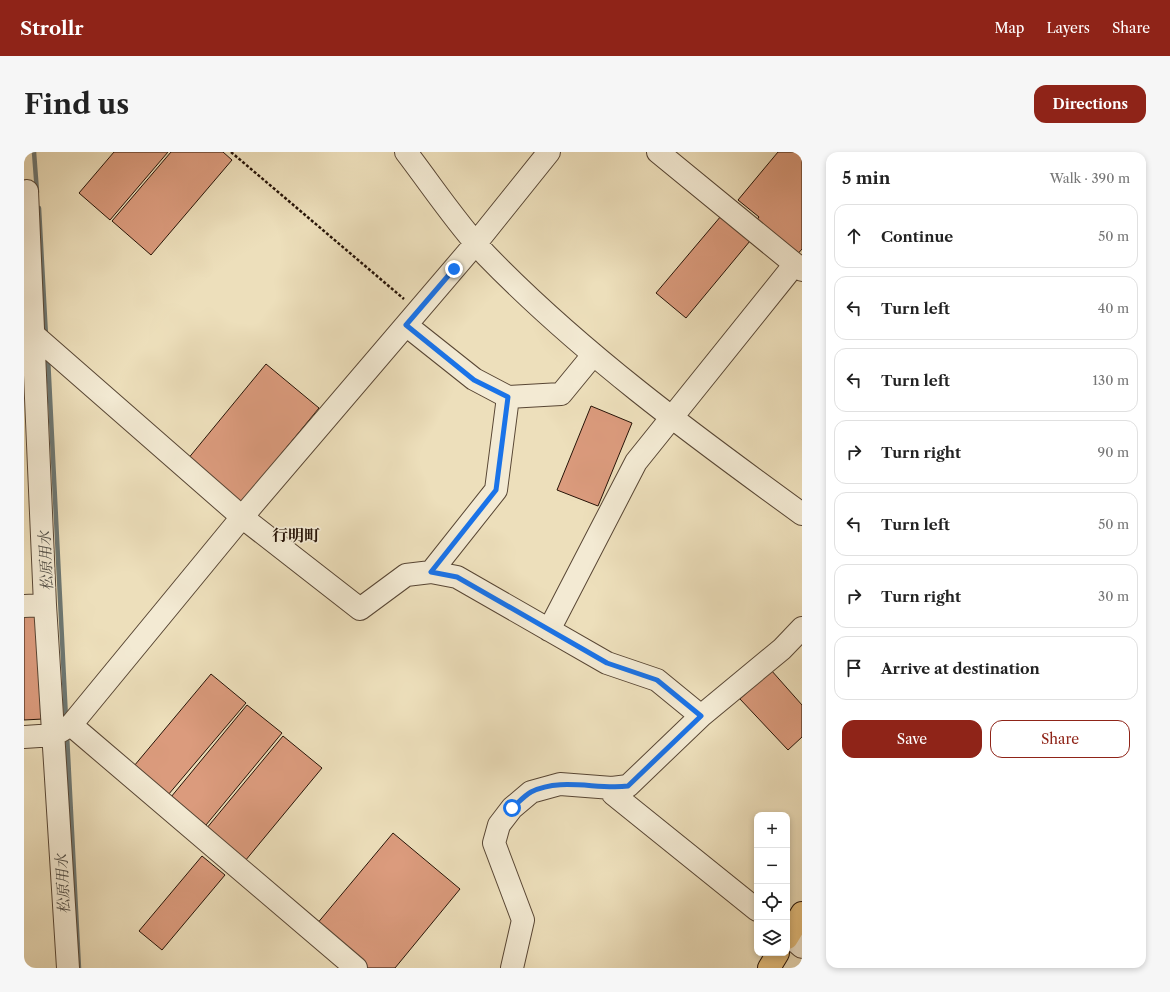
<!DOCTYPE html>
<html lang="en">
<head>
<meta charset="utf-8">
<style>
	body { margin:0; font-family:"Libre Caslon Text","Noto Serif JP",serif; background:#f6f6f6; color:#222 }
	.controls { position:absolute; right:12px; bottom:12px; display:grid; overflow:hidden; border-radius:8px; box-shadow:0 2px 6px #0003 }
	.controls button { width:36px; height:36px; display:grid; place-items:center; padding:0; border:0; border-bottom:1px solid #e0e0e0; background:#fff; color:#222; font:20px sans-serif }
	.stop { position:absolute; width:12px; height:12px; margin:-9px; border:3px solid #1a73e8; border-radius:50%; background:#fff }
	.stop.end { background:#1a73e8; border-color:#fff; box-shadow:0 1px 4px #0008 }
	.list { margin:0; padding:0; list-style:none }
	h2 { display:flex; justify-content:space-between; align-items:center; height:52px; margin:0; padding:0 16px; font-size:17px }
	h2 small { font-size:13px; font-weight:400; color:#767676 }
	.list li { display:grid; grid-template-columns:26px 1fr auto; gap:12px; align-items:center; box-sizing:border-box; height:64px; margin:0 8px 8px; padding:0 8px; border:1px solid #e0e0e0; border-radius:12px }
	.list b { display:block; font-size:15px; white-space:nowrap }
	.list em { font-size:13px; font-style:normal; color:#767676 }
	.actions { display:flex; gap:8px; padding:12px 16px }
	.actions a { flex:1; padding:9px 0; border:1px solid #8f2418; border-radius:12px; text-align:center; font-size:14px; color:#8f2418 }
	.actions .main { background:#8f2418; color:#fff }
	.icon { flex:none; width:22px; height:22px; fill:none; stroke:currentColor; stroke-width:2; stroke-linecap:round; stroke-linejoin:round }
	.map { position:relative; flex:none; width:778px; height:816px; overflow:hidden; border-radius:12px }
	header { display:flex; align-items:center; gap:24px; box-sizing:border-box; height:56px; padding:0 20px; background:#8f2418; color:#fff }
	header strong { font-size:19px }
	nav { display:flex; gap:22px; margin-inline-start:auto; font-size:14px }
	.intro { display:flex; align-items:center; justify-content:space-between; box-sizing:border-box; height:96px; padding:0 24px }
	h1 { margin:0; font-size:28px }
	.button { padding:10px 18px; border-radius:12px; background:#8f2418; color:#fff; font-size:14px; font-weight:700 }
	main { display:flex; gap:24px; padding:0 24px }
	aside { flex:1; background:#fff; border-radius:12px; box-shadow:0 2px 6px #0003 }
	.map>svg:first-child { display:block }
	.lines { fill:none; stroke-linecap:round; stroke-linejoin:round }
	.stream { stroke:#6d7772; stroke-width:4.5 }
	.building { fill:#db9b7d; stroke:#261307 }
	.minor-casing { stroke:#584634; stroke-width:24 }
	.major-casing { stroke:#261307; stroke-width:24 }
	.path { stroke:#261307; stroke-width:2.5; stroke-dasharray:3 2; stroke-linecap:butt }
	.minor { stroke:#f3ead3; stroke-width:22 }
	.major { stroke:#e6c07e; stroke-width:22 }
	.route { stroke:#1a73e8; stroke-width:5 }
	.labels { text-anchor:middle; stroke-width:3.5; stroke-linejoin:round; paint-order:stroke }
	.water-label { font-size:15px; font-style:italic; fill:#504d46; stroke:#f3ead3 }
	.quarter-label { font-size:16px; font-weight:bold; fill:#261307; stroke:#f3ead3 }
</style>
</head>
<body>
<header>
<strong>Strollr</strong>
<nav><a>Map</a><a>Layers</a><a>Share</a></nav>
</header>
<div class="intro"><h1>Find us</h1><a class="button">Directions</a></div>
<main>
<div class="map">
<svg width="778" height="816" viewBox="0 0 778 816">
	<rect width="100%" height="100%" fill="#eddfbb"/>
	<filter id="stains"><feTurbulence type="fractalNoise" baseFrequency=".005" numOctaves="4"/><feColorMatrix values="0 0 0 0 .2 0 0 0 0 .09 0 0 0 0 .02 0 0 0 .5 -.17"/></filter>
	<radialGradient id="worn" r=".72"><stop offset=".6" stop-color="#630" stop-opacity="0"/><stop offset="1" stop-color="#630" stop-opacity=".3"/></radialGradient>
	<g class="lines">
		<path class="stream" d="M10,0L13,40
			M15,56L22,184
			M24,205L42,567
			M43,583L55,816"/>
	</g>
	<path class="building" d="M90,0H144L86,68L55,41Z
		M147,0H199L208,8L127,103L88,69Z
		M754,0H778V97L771,105L730,71L735,65L714,48Z
		M697,64L726,89L662,166L632,141Z
		M242,212L295,256L216,352L163,308Z
		M567,254L608,271L574,354L533,338Z
		M13,459L19,567L0,568V460Z
		M747,518L778,553V585L764,598L716,547Z
		M187,522L222,551L144,643L110,614Z
		M223,553L258,581L182,673L147,645Z
		M259,584L298,616L221,709L182,677Z
		M369,681L436,737L371,816H344L292,773Z
		M178,704L201,723L138,798L115,779Z"/>
	<g class="lines">
		<defs>
			<path id="minor" d="M382,0C408,34 433,72 462,103C556,200 669,283 778,362
				M634,0L778,118
				M3,39L21,453L44,816
				M382,173L450,227L484,245L537,242L569,203
				M10,183L218,365L336,457L382,423L407,420L433,425L583,511L633,528L677,564
				M407,420L472,338L484,245
				M0,454L21,453
				M525,478L612,310L771,112
				M47,573L332,816
				M0,585L30,583L47,573L218,365L452,91L525,0
				M588,636L589,642L733,758
				M763,782L778,795
				M488,816L499,768L470,691L475,673L488,656L507,640L536,632L588,636L604,634L677,564L758,497L778,476"/>
			<path id="major" d="M763,786L778,761
				M745,816L754,801"/>
		</defs>
		<use href="#minor" class="minor-casing"/>
		<use href="#major" class="major-casing"/>
		<path class="path" d="M207,0L380,147"/>
		<use href="#minor" class="minor"/>
		<use href="#major" class="major"/>
	</g>
	<g class="lines">
		<path class="route" d="M430,117L382,173L450,228L484,245L472,338L407,420L433,425L583,511L633,528L677,564L604,634C573,638 537,625 507,640C500,644 494,651 488,656"/>
	</g>
	<g class="labels">
		<g class="water-label">
			<text transform="translate(22 409) rotate(-93)" y="5">松原用水</text>
			<text transform="translate(39 732) rotate(-93)" y="5">松原用水</text>
		</g>
		<g class="quarter-label">
			<text x="272" y="389">行明町</text>
		</g>
	</g>
	<rect width="100%" height="100%" filter="url(#stains)"/>
	<rect width="100%" height="100%" fill="url(#worn)"/>
</svg>
<div class="controls">
<button>+</button>
<button>−</button>
<button><svg class="icon" aria-label="locate" viewBox="0 0 24 24"><circle cx="12" cy="12" r="6"/><path d="M12 2v4M12 18v4M2 12h4M18 12h4"/></svg></button>
<button><svg class="icon" aria-label="layers" viewBox="0 0 24 24"><path d="M12 4l9 5-9 5-9-5zM3 14l9 5 9-5"/></svg></button>
</div>
<div class="stop" style="left:488px;top:656px"></div>
<div class="stop end" style="left:430px;top:117px"></div>
</div>
<aside>
<h2>5 min<small>Walk · 390 m</small></h2>
<ul class="list">
<li><svg class="icon" aria-label="ahead" viewBox="0 0 24 24"><path d="M12 20V5M6 11l6-6 6 6"/></svg><div><b>Continue</b></div><em>50 m</em></li>
<li><svg class="icon" aria-label="left" viewBox="0 0 24 24"><path d="M17 20v-9H6M10 6l-5 5 5 5"/></svg><div><b>Turn left</b></div><em>40 m</em></li>
<li><svg class="icon" aria-label="left" viewBox="0 0 24 24"><path d="M17 20v-9H6M10 6l-5 5 5 5"/></svg><div><b>Turn left</b></div><em>130 m</em></li>
<li><svg class="icon" aria-label="right" viewBox="0 0 24 24"><path d="M7 20v-9h11M14 6l5 5-5 5"/></svg><div><b>Turn right</b></div><em>90 m</em></li>
<li><svg class="icon" aria-label="left" viewBox="0 0 24 24"><path d="M17 20v-9H6M10 6l-5 5 5 5"/></svg><div><b>Turn left</b></div><em>50 m</em></li>
<li><svg class="icon" aria-label="right" viewBox="0 0 24 24"><path d="M7 20v-9h11M14 6l5 5-5 5"/></svg><div><b>Turn right</b></div><em>30 m</em></li>
<li><svg class="icon" aria-label="arrive" viewBox="0 0 24 24"><path d="M6 21V4h12l-3 4 3 4H6"/></svg><div><b>Arrive at destination</b></div></li>
</ul>
<div class="actions"><a class="main">Save</a><a>Share</a></div>
</aside>
</main>
</body>
</html>
